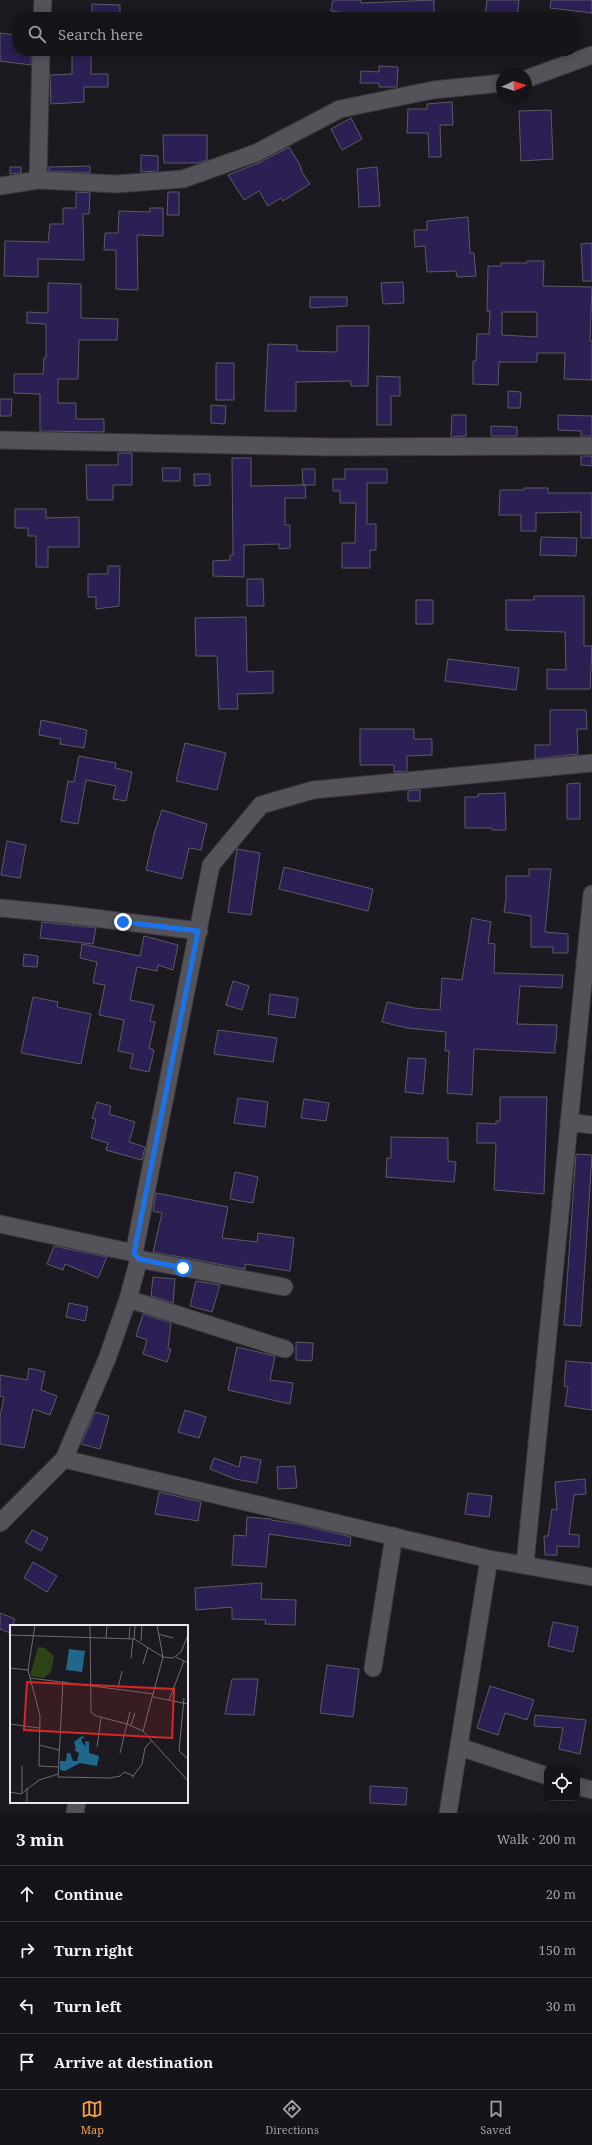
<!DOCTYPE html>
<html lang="en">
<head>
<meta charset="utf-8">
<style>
	body { margin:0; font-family:"Noto Serif",serif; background:#1e1d21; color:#f1f3f6 }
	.controls { position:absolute; right:12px; bottom:12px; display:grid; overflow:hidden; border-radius:8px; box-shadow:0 2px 10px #0003 }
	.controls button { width:36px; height:36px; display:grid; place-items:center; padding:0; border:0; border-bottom:1px solid #343337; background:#151418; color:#f1f3f6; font:20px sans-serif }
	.compass { position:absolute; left:496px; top:68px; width:36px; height:36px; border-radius:50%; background:#151418; box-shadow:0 2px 10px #0003; rotate:87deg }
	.stop { position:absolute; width:12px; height:12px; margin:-9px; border:3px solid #1a73e8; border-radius:50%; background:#fff }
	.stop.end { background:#1a73e8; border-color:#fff; box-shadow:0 1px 4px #0008 }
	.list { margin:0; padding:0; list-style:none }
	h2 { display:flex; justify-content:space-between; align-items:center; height:52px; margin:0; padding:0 16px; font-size:17px }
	h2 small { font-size:13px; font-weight:400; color:#9d9ea2 }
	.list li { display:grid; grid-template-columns:26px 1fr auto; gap:12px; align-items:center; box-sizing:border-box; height:56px; padding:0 16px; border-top:1px solid #343337 }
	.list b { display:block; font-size:15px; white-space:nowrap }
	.list em { font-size:13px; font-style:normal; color:#9d9ea2 }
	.icon { flex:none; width:22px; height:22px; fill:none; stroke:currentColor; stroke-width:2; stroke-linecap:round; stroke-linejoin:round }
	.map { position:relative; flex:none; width:592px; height:1813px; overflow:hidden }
	.search { position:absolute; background:#151418; box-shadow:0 2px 10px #0003; left:12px; right:12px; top:12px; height:44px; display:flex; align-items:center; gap:10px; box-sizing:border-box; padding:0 14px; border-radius:16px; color:#9d9ea2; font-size:15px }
	.sheet { height:276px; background:#151418 }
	nav { display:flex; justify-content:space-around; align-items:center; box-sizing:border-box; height:56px; border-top:1px solid #343337; background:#151418; font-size:11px; color:#9d9ea2 }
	nav a { display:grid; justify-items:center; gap:2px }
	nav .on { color:#f99f4d }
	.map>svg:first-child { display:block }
	.building { fill:#2b1f53; stroke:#5c5b62; fill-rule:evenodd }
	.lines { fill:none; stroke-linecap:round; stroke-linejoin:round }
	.minor-casing { stroke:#39373c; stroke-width:19 }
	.minor { stroke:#55535a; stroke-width:17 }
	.route { stroke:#1a73e8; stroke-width:5 }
	.inset-road { fill:none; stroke:#6e6c71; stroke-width:1 }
	.view { fill:#d62828; fill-opacity:0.15; stroke:#d62828; stroke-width:2 }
	.inset-edge { fill:none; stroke:#e9e7eb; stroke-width:2 }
</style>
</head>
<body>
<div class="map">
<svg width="592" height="1813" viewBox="0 0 592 1813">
	<rect width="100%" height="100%" fill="#1c1a20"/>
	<path class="building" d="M333,0H361V3L434,0V15L364,17V15L331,11Z
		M487,0H519L517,17H485Z
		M551,0H592V13L550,8Z
		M92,4L120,5V17H92Z
		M0,33L17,35V51H31V65L0,61Z
		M72,51H91V74H108V87H84V102L51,104L50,75L72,74Z
		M379,66L398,67L397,87H379V83H360L361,71L379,72Z
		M452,102L453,125H440L441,157H429L428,133H407L408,109H427V104Z
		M551,110L553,159L521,161L519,111Z
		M351,118L362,139L342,150L331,129Z
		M163,135H207V160L197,163H164Z
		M289,147L300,165L302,172L310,184L283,201L281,198L268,206L259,191L244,200L228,175L261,162Z
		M141,155L158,156V171L141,172Z
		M90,166V173L49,171V167Z
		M10,167H21V173L10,174Z
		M377,167L380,206L359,207L357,169Z
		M76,192L90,193L89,214H83L84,260L38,259V277L4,276L5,241L48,242L50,224H63V208H76Z
		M168,192H179V215H167Z
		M150,208H163V236L137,235L138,290L116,289V250H104L105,233H118L119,211L150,212Z
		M468,217L470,253H474L476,276L457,277L456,271L427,272L425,246L415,247L414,230H427V221Z
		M592,243V281H583L581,244Z
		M527,261H544L543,286L592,287L590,341H592V380L564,379L565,353H537V362H499L498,385L473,384V361H476L477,334H489L490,311H487L488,266H501V263H527ZM502,312H537V337L502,335Z
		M403,282L404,303L383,304L381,283Z
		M48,283L81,284V318L118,319L117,340H79L78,379H58V403H76V419H104V432L40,431V394L14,393V374H43L44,358H46V324L27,323V312L48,313Z
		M310,297H347V306L310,308Z
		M337,326H369L368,386H351V381L296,382V411H265L268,344L297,345V351L337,352Z
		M216,363H234V400H216Z
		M377,376L400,377V396H391V425H377Z
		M508,391L521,392L520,408H508Z
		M0,399H12L11,416H0Z
		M211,405L226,406L225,424L211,423Z
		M452,415H466V436L451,437Z
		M558,415L592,416V436H581V431L558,430Z
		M491,426L517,427V436H491Z
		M118,453H132V485H113V500H87L86,465H118Z
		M581,456H592V466L581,465Z
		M232,458H251V486L305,485L306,498H285V525H290V548L279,549V544L244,545V577L213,576V561L230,560V555H233Z
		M162,468H180V481H163Z
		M302,469H315V485H303Z
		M345,469H387V483H367V524H376V550H370V568H342V543H355L356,503H340V491H333V479H345Z
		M194,474H210V485L194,486Z
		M524,488H548V493H592V538H581V512L536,513V531H521V515H499L500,490H524Z
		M15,509H46V518L79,517V547H48V567H36V536H28V528H15Z
		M541,537L577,538L576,556L540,555Z
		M108,566H120L119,606L96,609V597H88V574H108Z
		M247,579H263L264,606H247Z
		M534,596H584V646H592L590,689H547V669L566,670L565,632L506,630V600H534Z
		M416,600H433V624H416Z
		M246,617L247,672L273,671V693L237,694L238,709H219L217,656H196L195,618Z
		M448,659L519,668L516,690L445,681Z
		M550,710H586L587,729H577L578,754L535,759V745H550Z
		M41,720L87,730L84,748L60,744L61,739L39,735Z
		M360,729H414V739H432V755L407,756V771L394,772V765H360Z
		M185,743L226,753L217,790L176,781Z
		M79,756L116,763L115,768L132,772L126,801L113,799L116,786L86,780L78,824L61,821L68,781L74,782Z
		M580,783V819H567V784Z
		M420,790V801H408V791Z
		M505,793L506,830H492V828H465V797H478V794Z
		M162,810L207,824L201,850L189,848L182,879L146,870L154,834Z
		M7,841L26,845L20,878L1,875Z
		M237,849L260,853L251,915L228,912Z
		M284,867L373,889L368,911L279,889Z
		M529,869H551L545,932L568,934V953H553V947H531V916L504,912L506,899V876H529Z
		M472,918L491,922L488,943L495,944L494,973L563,975L562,988L520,986L517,1024L557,1025L556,1042H555V1053L474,1049L472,1095L447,1093L449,1051H445L446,1032L407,1028L382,1022L387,1002L414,1008L440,1010L442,978L462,980Z
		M42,922L96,928L93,944L40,938Z
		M144,936L178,945L173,970L158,965L157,971L137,967L130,1000L154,1005L150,1021L155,1022L149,1048L154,1050L149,1072L130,1068L133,1054L118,1051L124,1020L99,1015L105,985L93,983L97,962L80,958L82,944L140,956Z
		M24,954L38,956L37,967L23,966Z
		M233,981L249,986L242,1010L226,1005Z
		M270,994L298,998L295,1018L268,1014Z
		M33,997L58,1002L57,1007L91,1014L81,1064L21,1053Z
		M218,1030L277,1038L273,1062L214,1054Z
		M408,1058L426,1059L423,1094L405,1092Z
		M500,1097H547L544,1194L494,1190L496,1143H477V1123L496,1124V1121H500Z
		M238,1098L268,1102L265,1127L234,1123Z
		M304,1099L329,1103L326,1121L301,1118Z
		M97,1102L111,1106L109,1114L135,1122L129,1142L145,1147L142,1160L106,1150L108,1143L91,1138L96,1119L92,1118Z
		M391,1137L448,1138V1161L456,1162L454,1182L386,1177L387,1158H391Z
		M576,1154L592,1155L581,1326L564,1325Z
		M235,1172L258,1177L253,1203L230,1199Z
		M156,1193L228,1207L222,1238L257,1242L258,1233L294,1238L290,1271L245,1264V1269L153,1252L162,1213L153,1211Z
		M54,1246L107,1257L98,1278L65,1264L63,1270L47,1264Z
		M153,1277L175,1279L173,1303L151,1296Z
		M196,1281L220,1285L212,1312L190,1306Z
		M69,1303L88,1307L85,1321L66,1317Z
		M143,1314L171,1323L168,1349H171L167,1362L143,1354L147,1340L136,1336Z
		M296,1342L313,1343L312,1361L296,1360Z
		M237,1347L275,1356L270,1380L293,1383L290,1404L228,1390Z
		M566,1361L592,1363V1410L565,1406L568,1387L564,1386Z
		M29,1368L45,1372L41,1390L57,1396L50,1415L33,1409L24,1448L0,1444V1417L4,1397L0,1396V1375L27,1380Z
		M185,1410L206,1417L199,1438L178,1432Z
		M95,1412L109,1416L100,1449L81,1444Z
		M241,1456L261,1460L257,1483L235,1479L210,1469L214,1458L239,1467Z
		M295,1466L297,1488L278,1489L277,1467Z
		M585,1479L586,1494L574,1495L569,1534L579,1535V1547L557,1546V1555H545L544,1536H548L552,1509L557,1510L555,1482Z
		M159,1492L201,1502L198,1521L155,1514Z
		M468,1493L492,1496L489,1517L465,1514Z
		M247,1517L271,1519V1520L298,1524L351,1537L350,1546L269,1534L266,1567L232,1565L234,1535L246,1536Z
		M32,1530L48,1538L41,1551L25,1542Z
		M33,1562L57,1576L47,1592L24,1578Z
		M262,1583L261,1599L296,1600L295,1625L265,1624L266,1620L232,1619V1607L196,1610L195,1588Z
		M0,1613L15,1619L10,1633L0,1629Z
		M553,1622L578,1627L573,1652L548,1646Z
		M327,1665L359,1669L353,1717L320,1713Z
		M232,1679H258L254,1715L225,1714Z
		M490,1686L534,1700L527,1720L505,1713L498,1735L477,1728Z
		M535,1715L586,1720L580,1754L559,1749L563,1728L534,1726Z
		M370,1786L407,1788L406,1805L370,1803Z"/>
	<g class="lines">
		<defs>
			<path id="minor" d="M42,17L43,0
				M526,79L592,55
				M38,180L41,51
				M0,186L38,180L116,184L183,179L256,153L340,109L433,90L502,83
				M0,440L330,447L592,446
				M0,908L62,914L199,931
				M569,1122L592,1125
				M0,1224L134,1253
				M139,1259L284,1287
				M128,1299L285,1349
				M64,1459L489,1559L592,1577
				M0,1523L64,1459L107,1359L128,1299L139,1259L134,1253L211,865L261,805L313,790L592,763
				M525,1564L592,894
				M373,1668L394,1536
				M460,1747L547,1776
				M577,1786L592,1790
				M75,1813L77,1802
				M448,1813L489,1559"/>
		</defs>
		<use href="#minor" class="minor-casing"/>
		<use href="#minor" class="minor"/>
	</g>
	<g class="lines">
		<path class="route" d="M123,922L198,931L134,1253L139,1259L183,1268"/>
	</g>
	<g transform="translate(10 1625)">
		<rect width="178" height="178" fill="#1c1a20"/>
		<path d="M28,22L35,23L44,31L41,47L34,53L20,51Z" fill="#2c4416"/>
		<path d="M59,24L75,26L72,47L56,45ZM72,111L75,113L71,114L73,119L76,121L75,116L79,117V128L89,131L87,141L70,138L55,146L50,145V136H56L57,128H60L63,136H67L69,128L64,125L66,124L64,117Z" fill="#20678c"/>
		<path class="inset-road" d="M25,0L18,45L30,91L29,141L49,142M80,0L81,87L86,91L117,99L133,106L178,156M148,9L163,13M0,10L124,14L153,32L163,33L171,27L178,10M96,13L97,0M119,14L120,2M124,14L125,1M131,16L132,0M166,32L178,38M121,33L123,14M133,39L138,22M0,43L18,45M20,53L144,69M53,56L48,152L100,153L110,151L114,147L124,151M108,63L112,46M143,72L178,79M174,73L169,126L178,134M159,75L174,36M0,99L29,103M117,99L120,87M121,100L125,88M133,106L153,32L147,0M29,120L49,125M87,122L91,93M110,128L117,99M12,141V168M122,153L132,139L135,123L142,115M17,163V178M0,167L11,169L29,155L48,149"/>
		<path class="view" d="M17,57L164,64L162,113L14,105Z"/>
		<rect width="178" height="178" class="inset-edge"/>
	</g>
</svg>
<div class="controls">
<button><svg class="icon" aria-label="locate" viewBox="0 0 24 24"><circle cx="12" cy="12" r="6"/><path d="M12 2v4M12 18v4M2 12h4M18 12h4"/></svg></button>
</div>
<svg class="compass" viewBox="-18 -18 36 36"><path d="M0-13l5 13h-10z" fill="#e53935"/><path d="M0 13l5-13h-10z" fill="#9d9ea2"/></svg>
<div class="stop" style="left:183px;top:1268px"></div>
<div class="stop end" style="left:123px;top:922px"></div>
<div class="search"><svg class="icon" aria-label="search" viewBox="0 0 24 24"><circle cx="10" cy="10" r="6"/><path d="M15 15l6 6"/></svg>Search here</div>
</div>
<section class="sheet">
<h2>3 min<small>Walk · 200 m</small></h2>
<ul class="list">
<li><svg class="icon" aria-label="ahead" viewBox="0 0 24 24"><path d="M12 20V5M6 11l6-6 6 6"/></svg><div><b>Continue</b></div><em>20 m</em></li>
<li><svg class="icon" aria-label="right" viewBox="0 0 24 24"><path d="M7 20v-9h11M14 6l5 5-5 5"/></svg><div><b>Turn right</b></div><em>150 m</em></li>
<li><svg class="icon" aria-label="left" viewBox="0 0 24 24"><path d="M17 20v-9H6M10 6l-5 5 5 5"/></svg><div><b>Turn left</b></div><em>30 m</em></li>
<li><svg class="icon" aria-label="arrive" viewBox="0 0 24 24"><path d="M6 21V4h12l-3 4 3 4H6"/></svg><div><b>Arrive at destination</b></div></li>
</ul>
</section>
<nav>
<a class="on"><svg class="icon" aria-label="map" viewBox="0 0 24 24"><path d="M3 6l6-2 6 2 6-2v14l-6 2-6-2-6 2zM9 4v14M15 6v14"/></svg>Map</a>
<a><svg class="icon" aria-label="directions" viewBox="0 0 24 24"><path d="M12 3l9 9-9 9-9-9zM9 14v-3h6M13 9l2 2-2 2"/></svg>Directions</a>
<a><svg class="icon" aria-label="saved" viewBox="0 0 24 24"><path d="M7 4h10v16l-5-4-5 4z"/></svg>Saved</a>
</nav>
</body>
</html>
